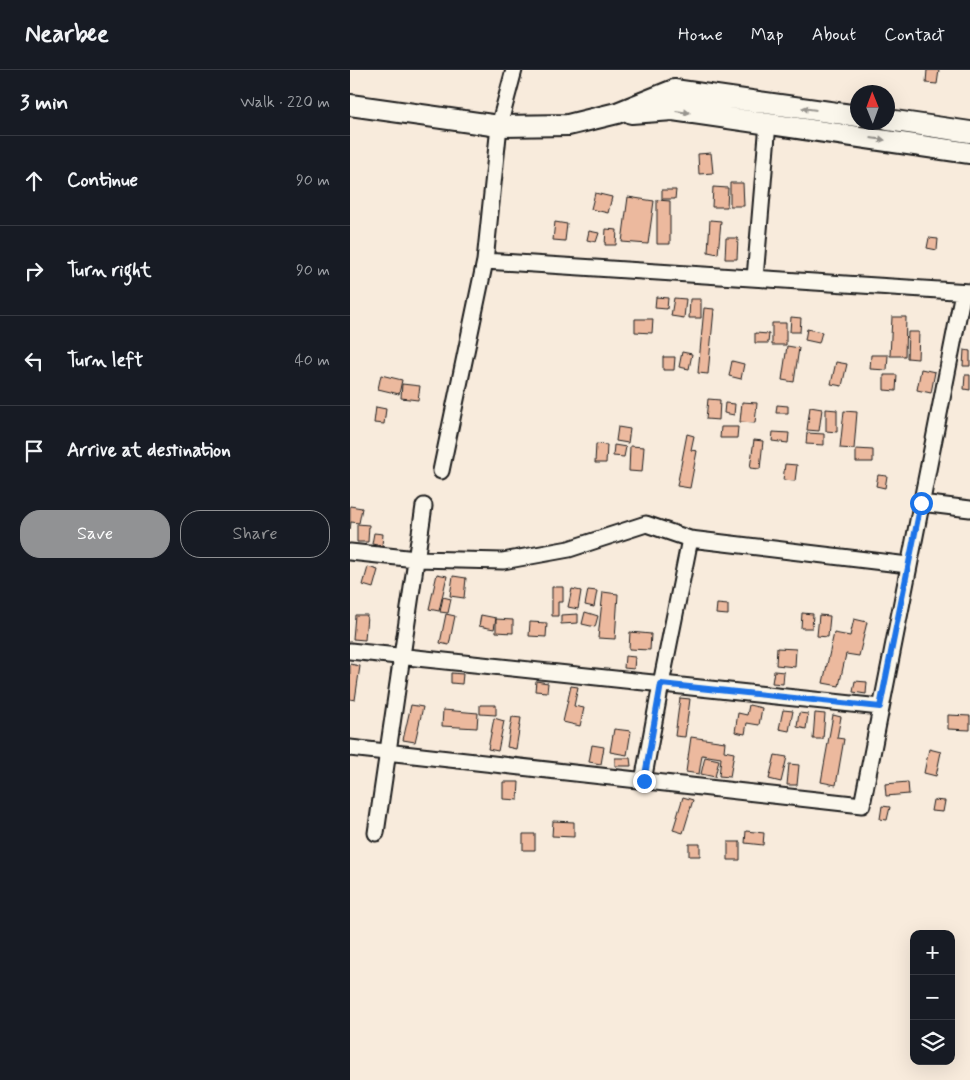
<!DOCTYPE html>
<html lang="en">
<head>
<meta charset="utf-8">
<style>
	body { margin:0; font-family:Mynerve,sans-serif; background:#20242c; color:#f1f3f6 }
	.controls { position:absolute; right:15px; bottom:15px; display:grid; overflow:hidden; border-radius:10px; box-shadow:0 5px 20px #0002 }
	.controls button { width:45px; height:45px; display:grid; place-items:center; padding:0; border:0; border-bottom:1px solid #363941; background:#171b24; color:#f1f3f6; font:25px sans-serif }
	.compass { position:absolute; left:500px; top:15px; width:45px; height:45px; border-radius:50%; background:#171b24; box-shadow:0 5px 20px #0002; rotate:359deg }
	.stop { position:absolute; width:15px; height:15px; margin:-11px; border:4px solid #1a73e8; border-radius:50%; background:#fff }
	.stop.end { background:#1a73e8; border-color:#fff; box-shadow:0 1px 5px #0008 }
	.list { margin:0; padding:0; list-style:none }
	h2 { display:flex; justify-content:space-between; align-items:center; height:65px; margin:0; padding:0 20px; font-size:21px }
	h2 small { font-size:16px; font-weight:400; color:#9ea1a6 }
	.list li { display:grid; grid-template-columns:32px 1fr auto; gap:15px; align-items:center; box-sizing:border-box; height:90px; padding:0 20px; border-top:1px solid #363941 }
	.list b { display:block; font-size:19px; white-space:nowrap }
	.list em { font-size:16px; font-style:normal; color:#9ea1a6 }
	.actions { display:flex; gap:10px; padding:15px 20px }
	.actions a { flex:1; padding:11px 0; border:1px solid #919294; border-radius:20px; text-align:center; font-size:18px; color:#919294 }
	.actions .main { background:#919294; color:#fff }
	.icon { flex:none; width:28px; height:28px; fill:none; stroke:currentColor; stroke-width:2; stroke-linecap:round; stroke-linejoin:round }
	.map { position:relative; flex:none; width:620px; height:1010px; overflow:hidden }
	header { display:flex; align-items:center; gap:30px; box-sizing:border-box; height:70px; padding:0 25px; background:#171b24; border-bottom:1px solid #363941 }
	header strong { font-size:24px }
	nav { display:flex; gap:28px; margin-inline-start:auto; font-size:18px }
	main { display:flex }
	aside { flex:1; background:#171b24 }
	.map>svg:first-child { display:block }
	.building { fill:#ecb99e; stroke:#1c1c1c }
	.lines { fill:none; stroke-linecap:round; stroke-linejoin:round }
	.minor-casing { stroke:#1c1c1c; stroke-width:19 }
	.tertiary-casing { stroke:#1c1c1c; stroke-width:24 }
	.minor { stroke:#fbf7ec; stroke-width:15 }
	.tertiary { stroke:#fbf7ec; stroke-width:20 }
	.oneway { fill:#97948e }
	.route { stroke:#1a73e8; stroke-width:6 }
</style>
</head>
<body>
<header>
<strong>Nearbee</strong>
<nav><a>Home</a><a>Map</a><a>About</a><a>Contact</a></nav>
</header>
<main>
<aside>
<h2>3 min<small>Walk · 220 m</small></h2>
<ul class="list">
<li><svg class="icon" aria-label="ahead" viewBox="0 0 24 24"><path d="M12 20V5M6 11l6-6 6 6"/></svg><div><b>Continue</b></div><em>90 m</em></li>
<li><svg class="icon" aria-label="right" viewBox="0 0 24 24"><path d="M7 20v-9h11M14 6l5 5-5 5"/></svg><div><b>Turn right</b></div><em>90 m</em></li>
<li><svg class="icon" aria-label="left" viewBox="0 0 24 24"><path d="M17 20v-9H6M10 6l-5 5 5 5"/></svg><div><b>Turn left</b></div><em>40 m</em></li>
<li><svg class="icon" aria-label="arrive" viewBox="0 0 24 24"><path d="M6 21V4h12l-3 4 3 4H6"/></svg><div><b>Arrive at destination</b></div></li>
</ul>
<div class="actions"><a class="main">Save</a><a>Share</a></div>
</aside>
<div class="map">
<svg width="620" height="1010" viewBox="0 0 620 1010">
	<rect width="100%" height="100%" fill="#f8ebdc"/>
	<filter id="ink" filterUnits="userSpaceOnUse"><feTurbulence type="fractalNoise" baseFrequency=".02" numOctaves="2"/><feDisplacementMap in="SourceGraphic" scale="10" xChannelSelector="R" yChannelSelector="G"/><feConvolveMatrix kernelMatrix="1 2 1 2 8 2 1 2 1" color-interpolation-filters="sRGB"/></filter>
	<g filter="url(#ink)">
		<path class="building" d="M577,0H589L587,14L576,13Z
			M361,83L363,103L349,104L348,84Z
			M380,113H393L394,136H380Z
			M363,117L378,118L377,137H362Z
			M312,120H326L325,129H312Z
			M245,123L262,127L258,143L241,139Z
			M278,127L304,131L298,174L272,172Z
			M307,130L320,131V174H307Z
			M360,150L371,151L368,184L358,182Z
			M205,152L217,154L215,171L203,170Z
			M256,159L267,160L266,175H255Z
			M239,161L249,163L246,172L237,170Z
			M376,168H388L387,189H375Z
			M579,168L588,169L587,180L577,178Z
			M306,227L318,228L317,239L305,238Z
			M324,228L336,229L334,248L321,246Z
			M340,229H351V248H339Z
			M354,238L364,239L358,304L348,303Z
			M441,247L451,248L450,262H440Z
			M542,247H556L555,286H540Z
			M285,249H303L302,263L285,262Z
			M422,253H436V275H422Z
			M457,259L472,262L469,273L455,270Z
			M558,262H569L568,289L557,288Z
			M405,263L419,264L418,273H405Z
			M437,276L449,278L444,312L432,310Z
			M614,280L620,281V296H613Z
			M332,282L342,284L339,299L329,297Z
			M521,285H538L537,300L520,299Z
			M313,287H325L324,300H313Z
			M382,291L394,294L391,309L379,306Z
			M486,292L497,294L492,316L481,314Z
			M571,299L585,302L581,323L567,320Z
			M31,305L52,310L49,324L28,319Z
			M534,305H547L546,321L534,320Z
			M615,305H620V320L614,319Z
			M52,314L70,316L68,330L51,328Z
			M358,329L370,330L369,350L356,349Z
			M392,332L407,333L405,353L390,352Z
			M375,333L385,334L384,345L374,343Z
			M427,335L438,336V343H426Z
			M26,337L36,339L34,354L24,353Z
			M460,337L472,339L469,361L457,360Z
			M476,339L487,340V362L476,361Z
			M494,341L507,342L504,379L490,378Z
			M268,357L280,359L278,373L266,371Z
			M371,357H388L387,368H370Z
			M423,362L439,363L438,373L422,371Z
			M457,363L474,364V375L456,374Z
			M337,364L344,366L341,380L347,381L340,418L327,416Z
			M404,370L413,371L410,399L400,398Z
			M246,374L257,375L256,393H245Z
			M264,375L276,377L274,387L263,386Z
			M280,376L294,377L292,402L279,401Z
			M506,379L523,380V392H506Z
			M435,394L447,395L445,411L433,410Z
			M528,405L537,406L535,418L526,416Z
			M0,436L12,438L9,453L1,452L0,460Z
			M7,454L19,455L18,472H7Z
			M24,463L33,464L32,476L22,474Z
			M18,497L28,500L23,518L13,515Z
			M87,504L97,506L89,541L79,539Z
			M103,506L116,508L114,528L100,526Z
			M202,517H213V532H208V546H202Z
			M222,519L231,521L228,539L218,537Z
			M238,520L247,521L244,537L235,535Z
			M253,522L268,524L265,569L248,568Z
			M93,527L101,529L98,543L90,542Z
			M367,534L378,535V545L366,544Z
			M235,542L248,546L245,557L232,554Z
			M452,543L463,544L462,558H451Z
			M96,544L105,546L99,575L90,573Z
			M228,544V553L211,554V545Z
			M5,545H17L15,570L3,569Z
			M131,545L146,548L144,559L129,556Z
			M469,545L480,546L478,567L467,566Z
			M146,549L163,550V563L146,562Z
			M504,549L517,552L509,586L496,584L489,616L473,613L484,563L500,566Z
			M180,552L197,553L196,567L179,566Z
			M280,562L301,564L300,580L279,579Z
			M427,578L446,579L445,597L426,595Z
			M275,586L285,587L284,599L274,598Z
			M0,594L10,596L5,630L0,629Z
			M424,601L434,602L433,614L422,613Z
			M101,603L113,604L112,614L101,613Z
			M186,611L198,613L197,622L185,621Z
			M505,611L517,612L516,624L503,622Z
			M221,616L228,617L224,636L234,638L230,656L213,652Z
			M330,628L340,629L335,667L325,666Z
			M61,635L73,637L65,672L53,670Z
			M130,635H146V645L130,644Z
			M399,635L412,638L409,655L397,653L395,664L385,662L388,643L397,645Z
			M93,640L128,643L127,658L92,656Z
			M433,640L443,641L439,661L429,659Z
			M449,643L458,644L456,659L447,657Z
			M465,643L475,644L473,669H463Z
			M483,645L491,647L487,668L494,669L486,715L471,712Z
			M598,645L620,646V660L598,659Z
			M162,647L171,648L166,679L157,677Z
			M144,648L154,651L148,681L138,679Z
			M264,659L281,661L277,685L260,682Z
			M341,667L375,672L374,681L384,683L380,707L369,706L371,688L352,685L349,704L336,702Z
			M242,675L254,677L251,694L239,692Z
			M579,679L591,682L586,706L574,703Z
			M425,685L437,687L431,712L419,709Z
			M355,687L369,690L365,707L351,704Z
			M265,688H280L281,696H265Z
			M439,694L449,695L447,715H437Z
			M153,712H169L168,730L153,729Z
			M558,712L559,724L536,726L535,714Z
			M333,727L343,730L333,763L323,760Z
			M583,730L595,731L593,742L581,741Z
			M532,736L540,737L537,750L530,749Z
			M203,751L224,752V767L202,766Z
			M396,761L414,763L413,775L395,773Z
			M173,764H185V780H173Z
			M378,772H390V790H378Z
			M339,774H350V786H339Z"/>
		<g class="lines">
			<defs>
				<path id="minor" d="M135,191L620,222
					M405,208L418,53
					M91,401L135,191L149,56L164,0
					M571,433L620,439
					M0,482L66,489L153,491L219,479L296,454L340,469L558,495
					M0,581L530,637
					M0,678L512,735L613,222
					M293,711L311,614L340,469
					M26,763L74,436"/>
				<path id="tertiary" d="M0,35L149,56L218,55L267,43L324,20L508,46
					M281,43L323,40L620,83
					M538,50L620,62"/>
			</defs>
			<use href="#minor" class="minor-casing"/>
			<use href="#tertiary" class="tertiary-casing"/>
			<use href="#minor" class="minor"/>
			<use href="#tertiary" class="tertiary"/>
		</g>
		<defs><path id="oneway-solid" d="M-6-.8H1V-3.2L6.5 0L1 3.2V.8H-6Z" transform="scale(1.25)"/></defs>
		<g class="oneway">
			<use href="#oneway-solid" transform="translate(459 39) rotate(-172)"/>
			<use href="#oneway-solid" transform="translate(333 42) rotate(7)"/>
			<use href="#oneway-solid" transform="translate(528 69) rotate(8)"/>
		</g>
	</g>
	<g class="lines" filter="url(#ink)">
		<path class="route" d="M294,711L311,614L530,637L571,433"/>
	</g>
</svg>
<div class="controls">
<button>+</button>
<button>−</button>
<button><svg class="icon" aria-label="layers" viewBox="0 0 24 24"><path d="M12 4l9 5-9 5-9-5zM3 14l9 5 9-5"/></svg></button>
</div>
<svg class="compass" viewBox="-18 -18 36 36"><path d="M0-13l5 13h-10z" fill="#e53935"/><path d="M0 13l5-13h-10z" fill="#9ea1a6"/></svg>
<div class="stop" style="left:571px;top:433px"></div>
<div class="stop end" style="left:294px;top:711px"></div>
</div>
</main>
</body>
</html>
